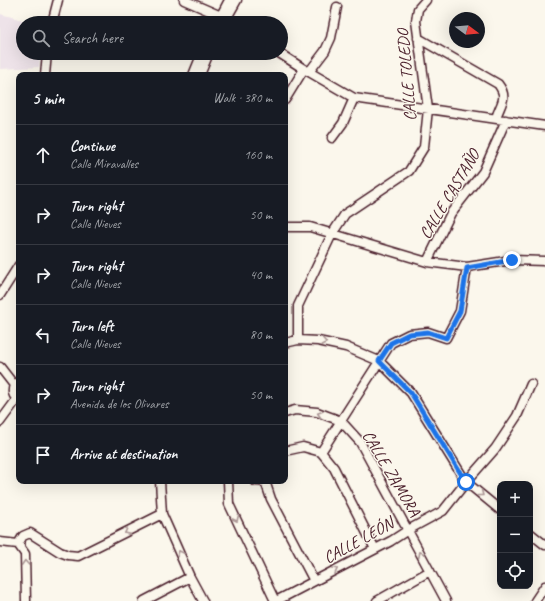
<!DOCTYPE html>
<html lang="en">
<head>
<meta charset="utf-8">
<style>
	body { margin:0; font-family:Caveat,sans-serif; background:#20242c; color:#f1f3f6 }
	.controls { position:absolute; right:12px; bottom:12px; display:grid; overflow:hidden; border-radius:8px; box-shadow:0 4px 16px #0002 }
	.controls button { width:36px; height:36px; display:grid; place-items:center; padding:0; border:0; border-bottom:1px solid #363941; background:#171b24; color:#f1f3f6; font:20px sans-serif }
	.compass { position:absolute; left:449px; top:12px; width:36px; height:36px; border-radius:50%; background:#171b24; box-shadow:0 4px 16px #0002; rotate:106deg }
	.stop { position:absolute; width:12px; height:12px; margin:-9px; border:3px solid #1a73e8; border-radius:50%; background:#fff }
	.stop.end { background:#1a73e8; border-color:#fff; box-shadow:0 1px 4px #0008 }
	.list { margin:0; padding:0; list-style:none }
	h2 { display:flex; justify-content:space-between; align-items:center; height:52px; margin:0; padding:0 16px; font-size:17px }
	h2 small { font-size:13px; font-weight:400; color:#9ea1a6 }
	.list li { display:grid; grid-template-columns:26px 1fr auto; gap:12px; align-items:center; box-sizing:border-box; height:60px; padding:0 16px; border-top:1px solid #363941 }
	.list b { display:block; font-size:15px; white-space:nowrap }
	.list p { margin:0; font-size:13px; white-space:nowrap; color:#9ea1a6 }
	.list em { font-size:13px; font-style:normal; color:#9ea1a6 }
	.icon { flex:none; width:22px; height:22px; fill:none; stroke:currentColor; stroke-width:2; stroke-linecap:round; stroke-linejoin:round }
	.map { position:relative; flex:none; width:545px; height:601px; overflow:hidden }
	.search { position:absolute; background:#171b24; box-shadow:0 4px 16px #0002; left:16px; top:16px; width:272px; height:44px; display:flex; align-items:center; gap:10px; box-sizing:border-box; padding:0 14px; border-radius:22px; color:#9ea1a6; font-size:15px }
	.panel { position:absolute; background:#171b24; box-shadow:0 4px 16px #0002; left:16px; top:72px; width:272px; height:412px; border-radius:8px }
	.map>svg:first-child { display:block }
	.built { fill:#eee3e9 }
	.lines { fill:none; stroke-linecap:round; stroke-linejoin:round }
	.minor-casing { stroke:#4a1f2b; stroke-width:11 }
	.minor { stroke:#fbf7ec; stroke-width:8 }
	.oneway { stroke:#ab9695 }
	.route { stroke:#1a73e8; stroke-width:5 }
	.labels { text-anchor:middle; stroke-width:3; stroke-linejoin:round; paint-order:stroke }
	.street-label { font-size:17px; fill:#4a1f2b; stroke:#fbf7ec }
</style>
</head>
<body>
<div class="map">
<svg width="545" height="601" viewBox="0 0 545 601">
	<rect width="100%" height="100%" fill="#fbf7ec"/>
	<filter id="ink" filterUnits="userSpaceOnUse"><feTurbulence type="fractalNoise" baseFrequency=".025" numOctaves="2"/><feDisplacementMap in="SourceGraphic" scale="8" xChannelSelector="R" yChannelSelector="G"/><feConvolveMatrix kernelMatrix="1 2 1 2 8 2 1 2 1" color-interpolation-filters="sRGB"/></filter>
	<g filter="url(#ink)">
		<path class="built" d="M0,14L12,17L27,23H23V53H40L39,67L0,69Z"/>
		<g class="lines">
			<defs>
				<path id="minor" d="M184,0L221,16L232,23
					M52,23L58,0
					M217,23L229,0
					M224,23L237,0
					M418,38L498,84C509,98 500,104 496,118
					M279,53L304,69L354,98L545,126
					M309,72L325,51L331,38L337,7
					M45,75L47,53
					M193,75L202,53
					M200,75L209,53
					M285,100L304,69
					M332,138L343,123L354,98
					M285,227H310L427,262L467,267L512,260L545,261
					M427,262L451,213L483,172L506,120
					M0,295L19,265
					M298,340V306L332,234L345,214L409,171L424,147L428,109L416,21L418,9L426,0
					M285,343L298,340L318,341L346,347L379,361L411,393L466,482L500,510
					M0,367L14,385
					M19,382L14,385C12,391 12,397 19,399
					M285,413L295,410L317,412L341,421L360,442L446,601
					M0,422L17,399
					M285,451L303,447L321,452L334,468L375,549
					M321,452L391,343L409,334L428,332L446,338L460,311L467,267
					M160,481L162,514L190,577L203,601
					M228,481L229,504L275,601
					M255,481L265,482
					M265,481L271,499L314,581
					M530,533L545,545
					M0,542L18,544L25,554L26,601
					M18,544L23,536L30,533L60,552L68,555L78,556L162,514
					M144,601L190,577
					M276,601L391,541L408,530L443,511L466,482L495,449L517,416L531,384
					M377,601L430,571
					M535,601L545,586"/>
			</defs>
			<use href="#minor" class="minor-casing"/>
			<use href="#minor" class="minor"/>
		</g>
		<defs><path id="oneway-chevron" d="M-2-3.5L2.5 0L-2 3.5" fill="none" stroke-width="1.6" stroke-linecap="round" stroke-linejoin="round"/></defs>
		<g class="oneway">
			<use href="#oneway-chevron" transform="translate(324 342) rotate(11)"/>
			<use href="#oneway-chevron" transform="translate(320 414) rotate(-163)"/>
			<use href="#oneway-chevron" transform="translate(481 494) rotate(38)"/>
			<use href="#oneway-chevron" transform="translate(236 519) rotate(65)"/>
			<use href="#oneway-chevron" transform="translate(127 532) rotate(153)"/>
			<use href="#oneway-chevron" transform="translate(180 553) rotate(-114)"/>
			<use href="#oneway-chevron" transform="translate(421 554) rotate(-117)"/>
			<use href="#oneway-chevron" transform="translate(25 563) rotate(-93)"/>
			<use href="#oneway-chevron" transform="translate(335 570) rotate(-28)"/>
		</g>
	</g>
	<g class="lines" filter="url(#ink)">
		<path class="route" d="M466,482L411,393L379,361L391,343L409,334L428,332L446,338L460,311L467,268L512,260"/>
	</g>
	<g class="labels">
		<g class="street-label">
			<text transform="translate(406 75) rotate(-95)" y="6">CALLE TOLEDO</text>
			<text transform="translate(449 194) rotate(-59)" y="6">CALLE CASTAÑO</text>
			<text transform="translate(392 473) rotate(59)" y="6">CALLE ZAMORA</text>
			<text transform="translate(358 540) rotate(-29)" y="6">CALLE LEÓN</text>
		</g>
	</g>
</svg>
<div class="controls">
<button>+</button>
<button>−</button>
<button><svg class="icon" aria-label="locate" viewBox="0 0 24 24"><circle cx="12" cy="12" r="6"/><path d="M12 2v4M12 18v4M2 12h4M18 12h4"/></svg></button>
</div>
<svg class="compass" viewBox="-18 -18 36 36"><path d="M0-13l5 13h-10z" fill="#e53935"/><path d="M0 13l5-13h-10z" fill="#9ea1a6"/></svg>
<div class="stop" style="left:466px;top:482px"></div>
<div class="stop end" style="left:512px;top:260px"></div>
<div class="search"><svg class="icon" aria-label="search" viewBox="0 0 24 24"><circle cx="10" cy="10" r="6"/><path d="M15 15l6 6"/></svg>Search here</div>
<section class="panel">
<h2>5 min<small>Walk · 380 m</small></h2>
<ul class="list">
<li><svg class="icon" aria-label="ahead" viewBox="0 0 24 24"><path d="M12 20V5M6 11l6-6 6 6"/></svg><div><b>Continue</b><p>Calle Miravalles</p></div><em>160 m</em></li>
<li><svg class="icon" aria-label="right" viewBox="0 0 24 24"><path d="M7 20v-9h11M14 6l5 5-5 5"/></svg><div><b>Turn right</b><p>Calle Nieves</p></div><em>50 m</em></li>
<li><svg class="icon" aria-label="right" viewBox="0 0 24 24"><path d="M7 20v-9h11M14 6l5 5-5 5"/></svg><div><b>Turn right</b><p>Calle Nieves</p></div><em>40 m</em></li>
<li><svg class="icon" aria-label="left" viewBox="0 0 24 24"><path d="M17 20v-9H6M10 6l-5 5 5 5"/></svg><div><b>Turn left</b><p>Calle Nieves</p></div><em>80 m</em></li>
<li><svg class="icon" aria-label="right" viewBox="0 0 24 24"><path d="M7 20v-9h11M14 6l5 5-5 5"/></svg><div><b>Turn right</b><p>Avenida de los Olivares</p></div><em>50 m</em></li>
<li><svg class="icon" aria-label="arrive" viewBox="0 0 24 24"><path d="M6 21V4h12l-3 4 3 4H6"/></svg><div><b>Arrive at destination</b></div></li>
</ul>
</section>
</div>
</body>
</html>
